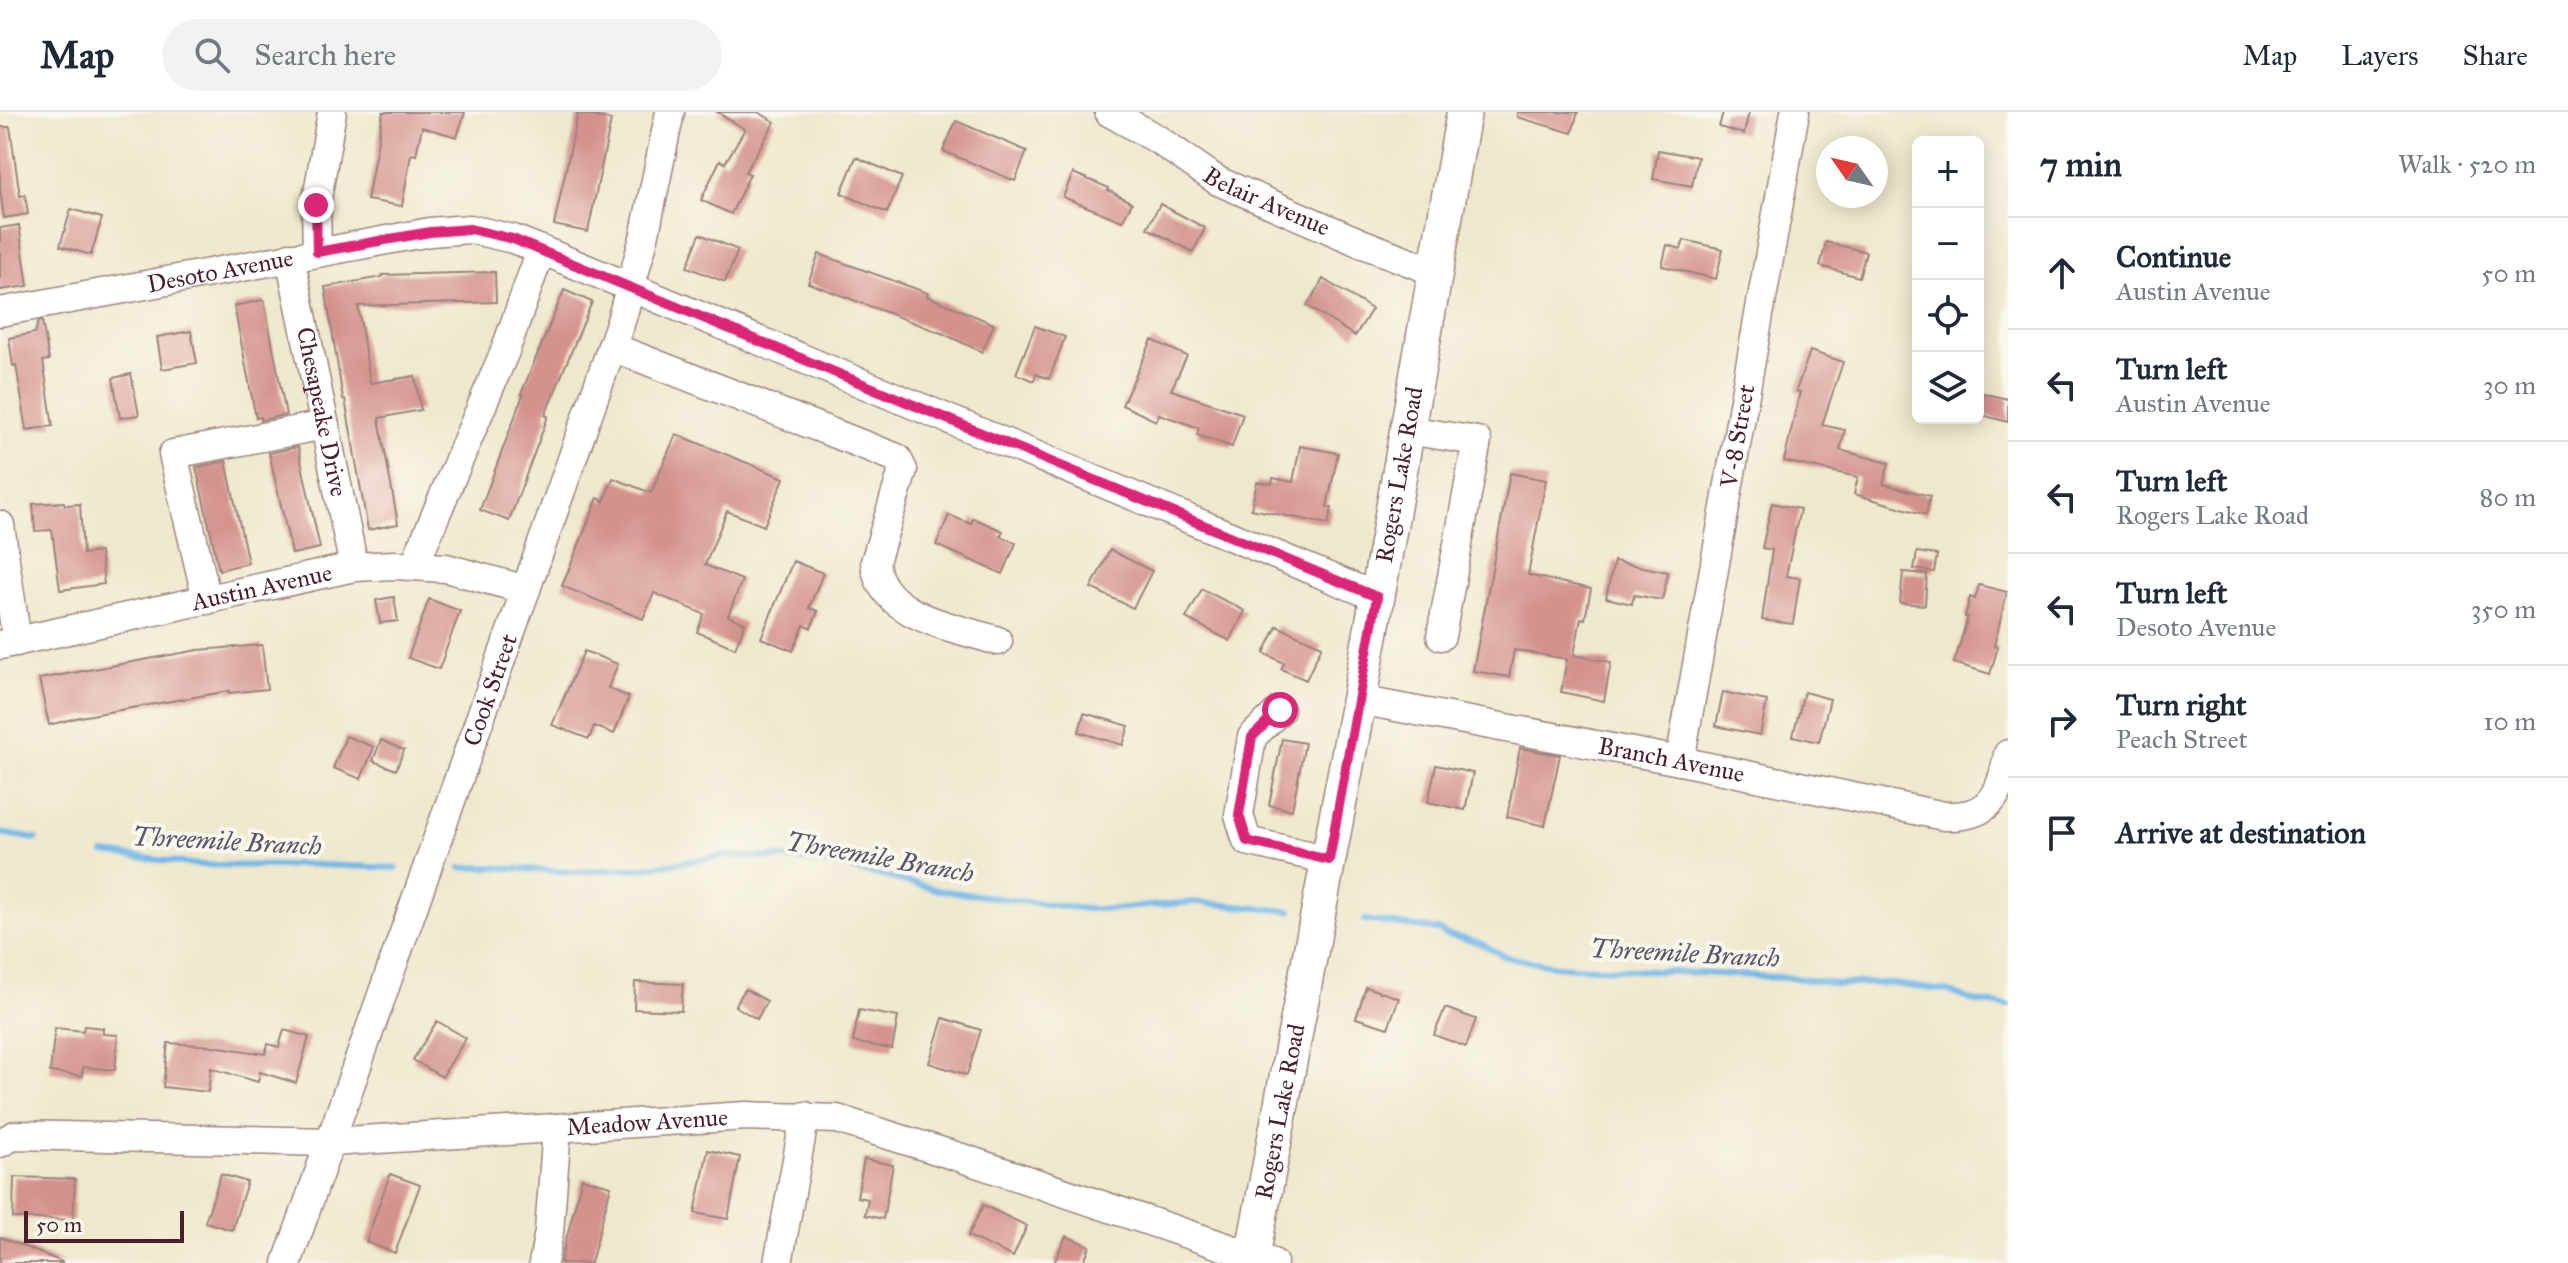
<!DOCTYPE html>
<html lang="en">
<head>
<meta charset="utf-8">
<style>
	body { margin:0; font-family:"IM FELL Great Primer",serif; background:#f2f2f3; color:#1f2937 }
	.controls { position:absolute; right:24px; top:24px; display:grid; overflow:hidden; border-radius:12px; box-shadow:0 4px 20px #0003 }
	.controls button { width:72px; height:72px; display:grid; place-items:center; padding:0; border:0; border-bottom:2px solid #e0e1e3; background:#fff; color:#1f2937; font:40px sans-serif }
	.compass { position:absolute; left:1816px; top:24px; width:72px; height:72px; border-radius:50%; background:#fff; box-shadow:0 4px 20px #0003; rotate:304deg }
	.scale { position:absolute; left:24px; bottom:20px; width:160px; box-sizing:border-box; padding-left:8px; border:4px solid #4a1f2b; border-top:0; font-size:22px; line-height:28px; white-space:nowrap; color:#4a1f2b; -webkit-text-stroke:6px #fbf7ec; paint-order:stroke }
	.stop { position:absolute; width:24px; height:24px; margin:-18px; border:6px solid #db2777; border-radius:50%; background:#fff }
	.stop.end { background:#db2777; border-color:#fff; box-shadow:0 2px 8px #0008 }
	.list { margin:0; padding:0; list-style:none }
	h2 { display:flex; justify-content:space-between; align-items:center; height:104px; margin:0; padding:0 32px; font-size:34px }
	h2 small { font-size:26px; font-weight:400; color:#747a83 }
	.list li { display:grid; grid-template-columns:52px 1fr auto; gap:24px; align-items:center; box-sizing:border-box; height:112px; padding:0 32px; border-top:2px solid #e0e1e3 }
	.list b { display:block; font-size:30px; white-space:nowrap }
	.list p { margin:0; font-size:26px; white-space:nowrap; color:#747a83 }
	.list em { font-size:26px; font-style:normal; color:#747a83 }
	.icon { flex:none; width:44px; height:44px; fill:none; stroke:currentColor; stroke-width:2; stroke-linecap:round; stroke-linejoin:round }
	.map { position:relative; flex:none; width:2008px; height:1151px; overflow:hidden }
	header { display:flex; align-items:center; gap:48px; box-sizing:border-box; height:112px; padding:0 40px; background:#fff; border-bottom:2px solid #e0e1e3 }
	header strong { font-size:38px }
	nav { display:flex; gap:44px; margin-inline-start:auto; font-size:28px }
	.search { width:560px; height:72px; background:#f2f2f3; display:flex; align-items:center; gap:20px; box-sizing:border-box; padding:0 28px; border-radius:44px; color:#747a83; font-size:30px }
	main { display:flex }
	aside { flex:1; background:#fff }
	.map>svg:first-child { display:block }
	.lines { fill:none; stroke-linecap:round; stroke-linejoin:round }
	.stream { stroke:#72b8e8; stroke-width:6 }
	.building { fill:#d4928d }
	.minor-casing { stroke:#9c847c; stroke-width:31 }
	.major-casing { stroke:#9c847c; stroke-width:37 }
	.minor { stroke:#fff; stroke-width:28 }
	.major { stroke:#fff; stroke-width:34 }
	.route { stroke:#db2777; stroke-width:10 }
	.labels { text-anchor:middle; stroke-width:8; stroke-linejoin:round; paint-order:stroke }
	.street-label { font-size:24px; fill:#4a1f2b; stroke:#fbf7ec }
	.water-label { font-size:26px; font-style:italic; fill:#58556d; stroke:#fbf7ec }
</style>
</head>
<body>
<header>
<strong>Map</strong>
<div class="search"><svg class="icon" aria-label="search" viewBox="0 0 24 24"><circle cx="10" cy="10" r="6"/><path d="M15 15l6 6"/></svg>Search here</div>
<nav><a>Map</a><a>Layers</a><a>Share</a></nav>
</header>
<main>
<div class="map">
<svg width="2008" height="1151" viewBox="0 0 2008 1151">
	<rect width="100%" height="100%" fill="#fbf7ec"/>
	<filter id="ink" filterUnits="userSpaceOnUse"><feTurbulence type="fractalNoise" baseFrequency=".0125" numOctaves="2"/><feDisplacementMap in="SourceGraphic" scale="16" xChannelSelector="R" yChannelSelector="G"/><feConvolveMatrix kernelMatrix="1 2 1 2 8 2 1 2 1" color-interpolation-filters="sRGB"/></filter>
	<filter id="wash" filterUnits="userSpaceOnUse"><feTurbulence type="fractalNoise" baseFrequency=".006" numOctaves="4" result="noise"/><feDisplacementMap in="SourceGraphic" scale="32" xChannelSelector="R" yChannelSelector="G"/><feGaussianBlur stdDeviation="1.8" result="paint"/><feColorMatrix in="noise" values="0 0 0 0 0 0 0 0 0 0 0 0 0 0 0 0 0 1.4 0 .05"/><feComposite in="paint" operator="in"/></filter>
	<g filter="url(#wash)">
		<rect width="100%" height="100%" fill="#eee8cc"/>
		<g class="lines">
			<path class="stream" d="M0,721L36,727
				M104,741L199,753L288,754L295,752L396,756
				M461,756L489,755L573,760L641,756L723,744L788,746L848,755C858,762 868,759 879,763C898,769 918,771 937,778L1085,797H1113L1194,790L1291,799
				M1365,808L1439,818L1446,823L1478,830L1506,845L1557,854L1794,866L1838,872L1886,871L1947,879L1977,890L2008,894"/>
		</g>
		<g id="blocks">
			<path class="building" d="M383,0H465L457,25L422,15L416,43L411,42L402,94L367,88Z
				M717,0H758L775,10L745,60L750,62L731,102L701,88L720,48L725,51L745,17Z
				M1517,0H1578L1572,21L1517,5Z
				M1723,0H1749L1744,22L1719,15Z
				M578,1L611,8L588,120L554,113Z
				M956,9L1027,39L1015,69L943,39Z
				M0,15H10L20,84L25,83L28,102L4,106L0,77Z
				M1658,38L1698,45L1692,74L1653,67Z
				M856,45L902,65L887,101L841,81Z
				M1073,61L1109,76L1108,78L1132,91L1122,109L1063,85Z
				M1160,92L1205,116L1193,140L1147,116Z
				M71,97L102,106L91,143L60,134Z
				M19,113L28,174L0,178V116Z
				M700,122L738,138L725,170L687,155Z
				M1684,128L1723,137L1716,167L1662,154L1667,133L1681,137Z
				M1826,130L1866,140L1859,165L1820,154Z
				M819,142L928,181L927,184L994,212L982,240L944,222L808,171Z
				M495,160L496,190L358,194L370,271L415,264L421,298L379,306L398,412L368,418L345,287H343L325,175L382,165V163Z
				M1323,167L1372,197L1355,224L1307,194Z
				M564,178L592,190L545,303L548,304L509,409L480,398L523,283L521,282Z
				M264,188L286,303L261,308V305L256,306L234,194Z
				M42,209L49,248L43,249L53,314L27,318L16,253L13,254L9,226L35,221L38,210Z
				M1035,214L1065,225L1049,267L1036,262L1034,269L1016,262Z
				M191,219L197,251L162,257L157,225Z
				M1152,228L1187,244L1171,278L1243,302L1232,335L1197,323L1199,316L1159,302L1156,309L1122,293Z
				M1810,239L1843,250L1822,313L1845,318L1840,338L1889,351L1883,372L1930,384L1926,403L1854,382L1858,365L1784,349L1800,280L1796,279Z
				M131,262L139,303L120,306L113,266Z
				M1978,280L2008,287V310L1978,302Z
				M676,322L784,366L764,414L727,399L705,453L742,468L728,504L745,511L735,536L697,520L704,502L654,481L643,507L562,474L598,386L604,389L613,366L651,381Z
				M1300,334L1338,341L1327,395L1332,396L1328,412L1251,397L1257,370L1272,372L1273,366L1293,370Z
				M298,335L320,436L292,442L269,341Z
				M226,349L248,451L219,458L196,355Z
				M1510,361L1546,368L1528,463L1591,477L1585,507L1581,506L1574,543L1611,550L1604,589L1561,580L1567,547L1514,538L1509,565L1473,559Z
				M64,390L65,393L80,392L83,442L100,440L104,472L60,478L52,418L35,419L33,392Z
				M1772,391L1800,397L1786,464L1800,466L1793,512L1762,508L1772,438L1762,436Z
				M949,403L971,412L973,406L1003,419L1000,424L1016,431L1003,462L936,433Z
				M1110,438L1152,459L1133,496L1091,476Z
				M1917,440L1937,443L1934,460L1914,457Z
				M793,449L823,461L809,496L818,499L811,516L804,513L793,539L761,526Z
				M1614,449L1668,460L1662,488L1634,483L1632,492L1606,486Z
				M1903,460L1927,462L1925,493L1900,491Z
				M1979,473L2007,480L1994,534L1998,535L1990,562L1954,551L1968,505H1965L1970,485L1975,487Z
				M1202,477L1245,499L1230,529L1186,506Z
				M394,485L398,509L380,511L376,488Z
				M429,487L460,499L439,557L408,546Z
				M1277,514L1322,534L1306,568L1281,557L1284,551L1264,541Z
				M262,533L267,577L229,581V579L80,605L49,613L39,567L198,538Z
				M584,539L618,552L608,576L629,585L614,622L594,614L589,627L552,613Z
				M1723,580L1767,589L1760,623L1716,614Z
				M1804,580L1830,587L1819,630L1793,624Z
				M1084,601L1129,614L1123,633L1079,620Z
				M346,624L374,635L361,667L333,656Z
				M1282,627L1305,631L1292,698L1269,693Z
				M381,628L404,638L396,658L373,649Z
				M1520,636L1560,643L1545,714L1507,705Z
				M1436,653L1473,661L1465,698L1428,690Z
				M635,870L683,872L681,899L634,897Z
				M1366,875L1399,886L1388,916L1356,906Z
				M745,877L767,889L757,907L735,894Z
				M1445,896L1476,907L1466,935L1434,923Z
				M859,898L898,905L892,937L853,930Z
				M943,906L981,918L967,963L929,951Z
				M437,909L466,926L442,965L413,948Z
				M84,914L103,916V922L118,923L115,958L83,955L82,964L50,960L55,916L83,919Z
				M284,918L309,925L296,971L260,960L258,970L211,956L208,980L163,975L168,931L213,934L265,942L268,932L279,935Z
				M708,1038L740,1045L728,1107L695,1101Z
				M864,1047L893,1053L883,1107L865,1103L868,1087L857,1085Z
				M221,1062L247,1070L232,1118L205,1110Z
				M390,1062L420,1073L395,1141L366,1130Z
				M14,1065L75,1067L73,1108L13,1106Z
				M582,1066L611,1074L591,1151H560Z
				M983,1093L1027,1114L1013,1145L968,1124Z
				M1066,1124L1090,1134L1083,1151H1054Z
				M0,1125L62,1150V1151H0Z"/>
		</g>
	</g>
	<g filter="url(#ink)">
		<use href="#blocks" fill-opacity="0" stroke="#9c847c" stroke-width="2"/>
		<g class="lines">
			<defs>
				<g id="minor">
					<path id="s1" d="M1109,0L1157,27L1218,69L1361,131L1436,160"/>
					<path d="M317,140L316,93L332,0"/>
					<path id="s2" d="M290,145L354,455"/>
					<path id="s3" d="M0,200L430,120L470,117L513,127L541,138L1377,485"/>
					<path d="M612,235L897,346L903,358L875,450C879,505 955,515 998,529"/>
					<path d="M1407,318L1477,329L1441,524"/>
					<path d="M0,413L17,530"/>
					<path d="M414,454L505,239L541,138"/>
					<path d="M207,488L173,342L325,313"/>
					<path id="s4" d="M0,533L354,455L395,453L446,456L526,478"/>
					<path id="s5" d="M1359,588L1680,649L1944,704C1990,706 2001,684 2008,642"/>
					<path d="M1280,598L1252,625L1239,703L1247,729L1329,748"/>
					<path id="s6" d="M1680,649L1795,0"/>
					<path id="s7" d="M0,1031L15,1023L330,1030L746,1004L837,1007L962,1046L1273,1151"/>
					<path id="s8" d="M287,1151L621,209L644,126L670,0"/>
					<path d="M543,1151L549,1120L557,1016"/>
					<path d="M778,1151L805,1004"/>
				</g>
				<g id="major">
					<path id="s9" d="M1251,1151L1359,588L1464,0"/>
				</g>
			</defs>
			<use href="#minor" class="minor-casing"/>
			<use href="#major" class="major-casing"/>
			<use href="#minor" class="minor"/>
			<use href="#major" class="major"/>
		</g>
	</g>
	<g class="lines" filter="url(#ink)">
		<path class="route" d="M316,93L317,140L430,120L470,117L513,127L1377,485L1329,748L1247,729L1239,703L1252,625L1280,598"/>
	</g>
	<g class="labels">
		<g class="street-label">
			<text dy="8" stroke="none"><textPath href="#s1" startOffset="182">Belair Avenue</textPath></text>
			<text dy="8" stroke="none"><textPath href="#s3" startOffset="224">Desoto Avenue</textPath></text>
			<text dy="8" stroke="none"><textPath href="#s2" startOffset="158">Chesapeake Drive</textPath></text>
			<text dy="8" stroke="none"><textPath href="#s6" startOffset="330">V-8 Street</textPath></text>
			<text dy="8" stroke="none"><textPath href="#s9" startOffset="802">Rogers Lake Road</textPath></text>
			<text dy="8" stroke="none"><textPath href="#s4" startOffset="268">Austin Avenue</textPath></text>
			<text dy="8" stroke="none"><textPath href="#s8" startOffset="608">Cook Street</textPath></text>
			<text dy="8" stroke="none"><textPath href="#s5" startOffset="318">Branch Avenue</textPath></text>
			<text dy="8" stroke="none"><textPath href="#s9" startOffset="154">Rogers Lake Road</textPath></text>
			<text dy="8" stroke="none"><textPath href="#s7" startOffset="650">Meadow Avenue</textPath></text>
		</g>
		<g class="water-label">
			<text transform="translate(227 729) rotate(3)" y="9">Threemile Branch</text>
			<text transform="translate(880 745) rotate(10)" y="9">Threemile Branch</text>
			<text transform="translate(1685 841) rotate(3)" y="9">Threemile Branch</text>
		</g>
	</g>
</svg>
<div class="controls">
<button>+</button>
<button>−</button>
<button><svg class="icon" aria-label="locate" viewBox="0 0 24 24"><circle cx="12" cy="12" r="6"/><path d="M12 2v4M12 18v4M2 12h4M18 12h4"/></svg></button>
<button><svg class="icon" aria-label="layers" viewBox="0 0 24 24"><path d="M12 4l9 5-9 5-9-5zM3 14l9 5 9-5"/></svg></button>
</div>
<svg class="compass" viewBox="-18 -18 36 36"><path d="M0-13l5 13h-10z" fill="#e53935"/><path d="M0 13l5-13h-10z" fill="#747a83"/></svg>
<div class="scale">50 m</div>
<div class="stop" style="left:1280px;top:598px"></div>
<div class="stop end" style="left:316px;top:93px"></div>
</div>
<aside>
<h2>7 min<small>Walk · 520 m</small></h2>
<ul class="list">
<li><svg class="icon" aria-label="ahead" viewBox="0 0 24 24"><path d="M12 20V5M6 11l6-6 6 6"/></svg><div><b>Continue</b><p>Austin Avenue</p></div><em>50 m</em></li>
<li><svg class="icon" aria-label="left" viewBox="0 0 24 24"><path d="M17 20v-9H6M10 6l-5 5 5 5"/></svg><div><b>Turn left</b><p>Austin Avenue</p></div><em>30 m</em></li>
<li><svg class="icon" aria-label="left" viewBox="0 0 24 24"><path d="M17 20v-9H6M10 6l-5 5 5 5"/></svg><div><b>Turn left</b><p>Rogers Lake Road</p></div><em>80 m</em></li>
<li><svg class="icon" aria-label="left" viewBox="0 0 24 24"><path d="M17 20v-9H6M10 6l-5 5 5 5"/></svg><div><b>Turn left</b><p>Desoto Avenue</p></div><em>350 m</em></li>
<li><svg class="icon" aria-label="right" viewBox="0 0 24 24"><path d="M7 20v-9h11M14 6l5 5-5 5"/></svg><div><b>Turn right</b><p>Peach Street</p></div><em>10 m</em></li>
<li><svg class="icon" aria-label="arrive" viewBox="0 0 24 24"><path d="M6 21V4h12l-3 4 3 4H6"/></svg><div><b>Arrive at destination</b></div></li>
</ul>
</aside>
</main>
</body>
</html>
